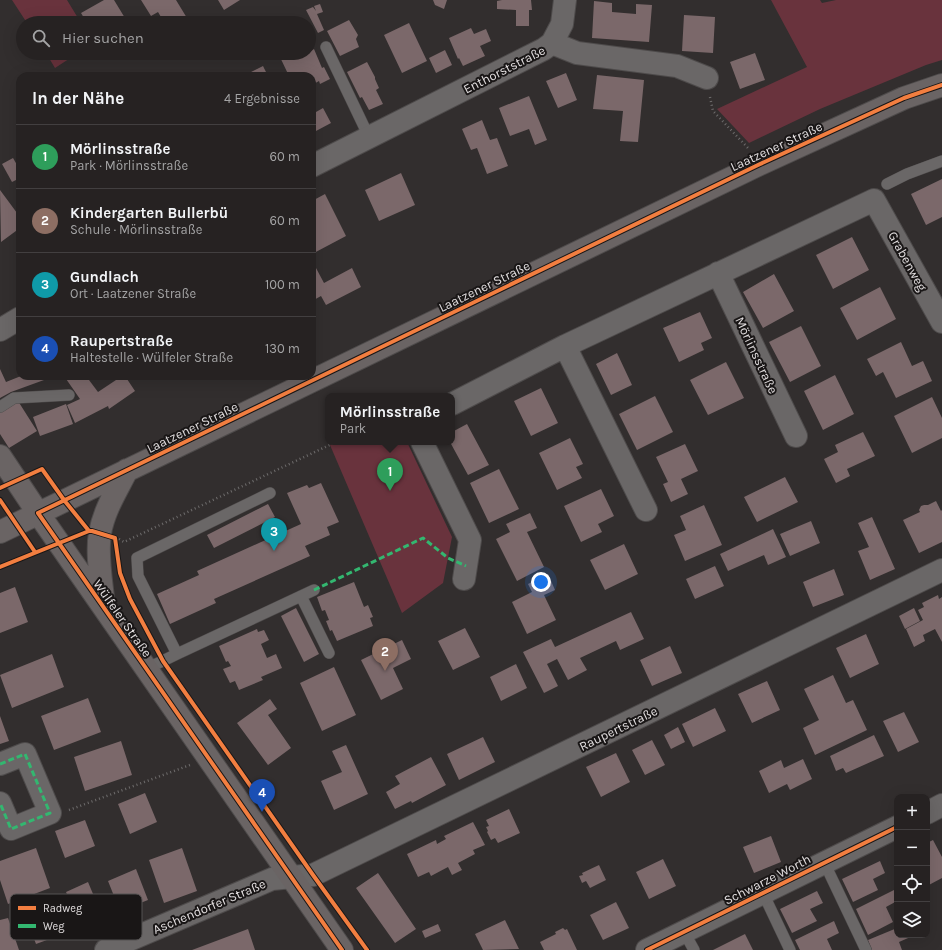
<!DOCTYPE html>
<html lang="de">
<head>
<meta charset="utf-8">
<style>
	body { margin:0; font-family:Karla,sans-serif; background:#2e2a2a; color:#f1f3f6 }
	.controls { position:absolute; right:12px; bottom:12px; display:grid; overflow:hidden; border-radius:8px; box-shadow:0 4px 16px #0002 }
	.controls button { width:36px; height:36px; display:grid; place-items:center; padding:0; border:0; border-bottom:1px solid #423f40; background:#262222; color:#f1f3f6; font:20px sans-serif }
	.you { position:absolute; left:541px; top:582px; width:14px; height:14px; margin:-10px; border:3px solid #fff; border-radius:50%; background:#1a73e8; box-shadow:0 0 0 6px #1a73e833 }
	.badge { display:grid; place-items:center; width:26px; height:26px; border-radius:50%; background:#ea580c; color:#fff; font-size:13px; font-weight:700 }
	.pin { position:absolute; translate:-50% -33px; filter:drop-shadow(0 1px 2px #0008) }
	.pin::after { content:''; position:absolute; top:21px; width:14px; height:12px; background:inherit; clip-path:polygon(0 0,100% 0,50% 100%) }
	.popup { position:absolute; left:325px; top:393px; width:130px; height:52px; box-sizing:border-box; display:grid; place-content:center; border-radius:8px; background:#262222; filter:drop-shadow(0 1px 3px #0005); font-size:13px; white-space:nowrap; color:#a4a4a5 }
	.popup b { font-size:15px; color:#f1f3f6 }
	.popup::after { content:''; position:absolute; left:50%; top:100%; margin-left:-8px; border:8px solid transparent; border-top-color:#262222 }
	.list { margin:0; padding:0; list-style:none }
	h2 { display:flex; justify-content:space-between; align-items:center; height:52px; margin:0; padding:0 16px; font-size:17px }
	h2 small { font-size:13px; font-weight:400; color:#a4a4a5 }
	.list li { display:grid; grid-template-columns:26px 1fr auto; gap:12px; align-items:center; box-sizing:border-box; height:64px; padding:0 16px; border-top:1px solid #423f40 }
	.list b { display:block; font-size:15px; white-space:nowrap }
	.list p { margin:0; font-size:13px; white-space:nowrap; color:#a4a4a5 }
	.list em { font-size:13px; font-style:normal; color:#a4a4a5 }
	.icon { flex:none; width:22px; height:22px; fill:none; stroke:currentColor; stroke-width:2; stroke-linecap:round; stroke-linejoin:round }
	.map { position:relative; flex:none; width:942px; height:950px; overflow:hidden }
	.search { position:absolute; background:#262222; box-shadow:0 4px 16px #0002; left:16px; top:16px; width:300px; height:44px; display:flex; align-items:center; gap:10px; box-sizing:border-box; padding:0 14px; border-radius:22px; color:#a4a4a5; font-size:15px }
	.panel { position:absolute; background:#262222; box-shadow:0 4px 16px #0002; left:16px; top:72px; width:300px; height:308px; border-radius:12px }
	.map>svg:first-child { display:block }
	.green { fill:#69333d }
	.building { fill:#7b686a }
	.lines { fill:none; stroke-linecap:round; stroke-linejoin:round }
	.lane-casing { stroke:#4e4b4b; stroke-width:12 }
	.street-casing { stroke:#4e4b4b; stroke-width:24 }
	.secondary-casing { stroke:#4e4b4b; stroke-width:24 }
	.path { stroke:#6e6c6c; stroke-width:2.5; stroke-dasharray:1 3; stroke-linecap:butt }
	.lane { stroke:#6a6767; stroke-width:11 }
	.street { stroke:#6a6767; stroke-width:22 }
	.secondary { stroke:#6a6464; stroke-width:22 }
	.quiet { stroke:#33b770; stroke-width:3; stroke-dasharray:6 3; stroke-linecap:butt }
	.cycleway-casing { stroke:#191616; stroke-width:6 }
	.cycleway { stroke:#f27e40; stroke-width:4 }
	.labels { text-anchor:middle; stroke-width:4; stroke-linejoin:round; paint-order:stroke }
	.street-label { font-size:13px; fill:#e2dedf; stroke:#191616 }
	.key { fill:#191616; stroke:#555252; stroke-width:1 }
	.key-label { font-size:11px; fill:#e2dedf }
</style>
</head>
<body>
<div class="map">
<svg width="942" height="950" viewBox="0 0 942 950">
	<rect width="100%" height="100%" fill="#322e2e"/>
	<path class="green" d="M12,0H67L81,23H27Z
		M771,0H820L822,3L836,0H942V60L926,65L820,109L749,143L717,109L807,67Z
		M46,53H78L55,68Z
		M336,442H407L452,537L443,583L402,613L330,445Z"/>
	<path class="building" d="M104,0H114L128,23H87L81,13Z
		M141,0H176L190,23H151L161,17L158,12L151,16Z
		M218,0H240L224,10Z
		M433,0H447L444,9L435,5Z
		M502,0H531L532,10H529V26H516V10L497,9V1Z
		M594,1L612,3V12L636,14V4L652,5L649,42L592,38Z
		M320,4L323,12L317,14L324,30L318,33L306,10L313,7L316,11L314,6Z
		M684,15L715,17L713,53L682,51Z
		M349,20L358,35L356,39L359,47L340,56L327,31Z
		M409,23L427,61L402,73L384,35Z
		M471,28L474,34L486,29L491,41L480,46L485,56L463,66L459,58L458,59L449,38Z
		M314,49L322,68L324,67L330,79L320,84L319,81L312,85V76H289L279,55L282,53H309V52Z
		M445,50L452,65L436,73L429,58Z
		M755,53L765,80L740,89L730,62Z
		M367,62L375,77V79L379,88L376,90L383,104L369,110L362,97L360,98L347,72Z
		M263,66L268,76H243Z
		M566,73L577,100L558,108L546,81Z
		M597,75L644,80L638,142L620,141L623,111L593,109Z
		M529,96L547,140L535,145L529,129L510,136L499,108Z
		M312,104L316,112L323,108L331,123L316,131L312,124Z
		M482,120L490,140L497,138L508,166L487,174L477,148L471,150L462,129Z
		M13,158L20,170V178L12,182L2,164Z
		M401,173L415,205L379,221L365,190Z
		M942,179V217L926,225L911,194Z
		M0,190L20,217V228L1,242Z
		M325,194L346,236L312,254V201Z
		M852,237L869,270L833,289L816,255Z
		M316,268L324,283L352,268L361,287L326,305L321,296L312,301V270Z
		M774,274L794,311L763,328L743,292Z
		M880,287L896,319L857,340L840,308Z
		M700,312L712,338L701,343L704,350L679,362L663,328Z
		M801,326L821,366L790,382L769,342Z
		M901,342L912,366L923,361L932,381L896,398L883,372L876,376L867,359Z
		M617,353L632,385L611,395L596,364Z
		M726,362L744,398L708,415L690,380Z
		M0,369L6,382L21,376H43L44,380L11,392L0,398Z
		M835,375L854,414L823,430L804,391Z
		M64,376H86L98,392L122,376H125L135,391L109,409L108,406L75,423L67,405L80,399Z
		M541,388L558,423L531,436L514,401Z
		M655,396L673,432L637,450L619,414Z
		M932,397L942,418V438L912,453L894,416Z
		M18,401L37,431L9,448L0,434V412Z
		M66,404L73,424L40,436L33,417Z
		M467,424L489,465L468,475L450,442H452V432Z
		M863,432L875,456L847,469L850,476L836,483L824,459L838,452L835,445Z
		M570,438L583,464L576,467L582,478L557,490L539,453Z
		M685,444L698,471L681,479L688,494L671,502L663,484L668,482L656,457Z
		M499,469L519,509L489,523L470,483Z
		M785,477L798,502L757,522L744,497Z
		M321,483L339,522L327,527L330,535L305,546L310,556L214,599L216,603L170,624L157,594L199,575L197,571L301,524L287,493L307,485L309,488Z
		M601,489L614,516L598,524L602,532L581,542L564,506Z
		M936,501L941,511L942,510V542L919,553L903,520L920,512L919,510L921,506L924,505H928Z
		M268,504L275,517L214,548L207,535Z
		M704,505L722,545L685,561L674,535L686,530L680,516Z
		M530,513L537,528L527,532L544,567L517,581L496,539L510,532L506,524Z
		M872,517L895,569L870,580L858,551L869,547L858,523Z
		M811,521L820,543L790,556L780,534Z
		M773,529L786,557L768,565L764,555L728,571L720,554Z
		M624,544L638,574L605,590L590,560Z
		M715,566L724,586L695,599L686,579Z
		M834,569L844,595L813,607L803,582Z
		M548,574L555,590L544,595L556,620L527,634L512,602L532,592L528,584Z
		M354,582L364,607L368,605L373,617L370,618L373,626L337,641L332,630L330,631L326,621L329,620L325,610L322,611L317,597Z
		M15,587L28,622L0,633V593Z
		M938,595L939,599L942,597V642L935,629L923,635L925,641L914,647L906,629L923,620L918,610L924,607L922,603Z
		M296,608L319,654L304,662L281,616Z
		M914,608L920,621L905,629L899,616Z
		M631,612L644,639L620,650L616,641L580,658L587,670L568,680L557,659L547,664L558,686L544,693L523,652L551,639L555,647Z
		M465,628L480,657L453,670L438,641Z
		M257,629L258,632L264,630L269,640L261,644L267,658L276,654L282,668L261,677L263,680L239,690L235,681L230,683L223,669L231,666L228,661L226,662L219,646Z
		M866,634L879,664L850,678L836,648Z
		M402,640L411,659L393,668L403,689L381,700L361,660Z
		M670,646L682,673L652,686L640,660Z
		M52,654L64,687L12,708L0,675Z
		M516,664L527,688L501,701L490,677Z
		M334,667L356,715L322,731L300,683Z
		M833,675L846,703L853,700L867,730L815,755L803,728L819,720L804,689Z
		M767,681L780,710L752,723L738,694Z
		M88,698L101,732L54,750L41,716Z
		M270,699L277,709L268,715L291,748L268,765L237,723Z
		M715,708L726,731L693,747L682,724Z
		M904,712L919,742L898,752L883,721Z
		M0,716L9,741L0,744Z
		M678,727L685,742L671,749L664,735Z
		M874,735L884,756L846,773L843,768L836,771L830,756Z
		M483,737L495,762L459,780L447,754Z
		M652,740L665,765L645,775L632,750Z
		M121,741L132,775L85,791L74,757Z
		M346,745L368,794L334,810L321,781L342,772L332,751Z
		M616,753L630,782L601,797L586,767Z
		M431,757L446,785L412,803L411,801L395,809L386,792L400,784L395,776Z
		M803,759L812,779L790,790L787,784L769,793L759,771L781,760L784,768Z
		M145,793L157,822L130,834L118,804Z
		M509,809L520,833L498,843L495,838L491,840L487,832L488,831L486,827L489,826L486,820Z
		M85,820L95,846L65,858L55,831Z
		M473,822L485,845L473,850L475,854L458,863L462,870L452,875L448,867L431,876L429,872L418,877L407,854L436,840L437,844L446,839L444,836Z
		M771,836L781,862L754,873L743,847Z
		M933,840L942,857V878L927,886V843Z
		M36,848L50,888L8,904L0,880V861Z
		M182,848L197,891L164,903L149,860Z
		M663,859L676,886L649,899L636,872Z
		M880,861L885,873L873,879L878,890L853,902L842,879Z
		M599,865L606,880L590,888L586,881L582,883L579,876L583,875L582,873Z
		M136,869L148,900L120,911L108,881Z
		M378,873L416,929L395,943L356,888Z
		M88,882L101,913L79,922L66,892Z
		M894,890L897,897V901L886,907L893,922L868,935L856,909Z
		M817,891L823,903L810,909L817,921L792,933L780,909Z
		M52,896L66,933L36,944L22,907Z
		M616,902L629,928L603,940L590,915Z
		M8,918L19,950H0V920Z
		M505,920L519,949L483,950L475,934Z
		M834,921L839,933L827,939L832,950H800L795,940Z
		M438,924L441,931L425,938L422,931Z
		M563,928L565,930L567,929L577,950H544L540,942L556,934L555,932Z
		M897,928V935H915L899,942L902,950H872L868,940Z
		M248,929L255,950H192Z
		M745,934L753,950H713Z"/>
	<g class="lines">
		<defs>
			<path id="lane" d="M326,47L369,137
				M887,184L907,174L942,161
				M0,407L14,398L69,395
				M301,596L329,653
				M177,654L314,590
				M146,669L177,654L138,576L137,558L270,493
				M824,862L866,950
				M763,893L790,950
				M684,932L694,950"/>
			<path id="street" d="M552,43L562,24L565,0
				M312,166L544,49L552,43L577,53L677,66L707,78
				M718,273L796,436
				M0,330L20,318
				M565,346L646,510
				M452,404L565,346L874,200L942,322
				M422,442L470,540L464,579
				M0,764L25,754L50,813L11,829L0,803
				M927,813L942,805
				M106,950L272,879L313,875L942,570
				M647,950L897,827"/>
			<path id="secondary" d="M0,456L38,513L342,950
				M0,532L758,165L904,98L942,85
				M104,607C102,585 96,554 100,533C104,510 117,490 127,470"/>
		</defs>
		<use href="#lane" class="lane-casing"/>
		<use href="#street" class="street-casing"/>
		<use href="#secondary" class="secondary-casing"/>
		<path class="path" d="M710,97L713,111L748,148
			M119,539L124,542L336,442
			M69,810L190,765"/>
		<use href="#lane" class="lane"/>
		<use href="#street" class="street"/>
		<use href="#secondary" class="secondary"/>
		<path class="quiet" d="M314,590L423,538L448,558L466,566
			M0,764L25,754L50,813L11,829L0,803"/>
		<defs>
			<path id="cycleway" d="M0,488L42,469L64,500L89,531
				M0,500L35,552
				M0,567L89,531H92L115,538L120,573L130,599L163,661L313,875L367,950
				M342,950L38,513L758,165L904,98L942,85
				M647,950L897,827"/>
		</defs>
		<use href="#cycleway" class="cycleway-casing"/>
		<use href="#cycleway" class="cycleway"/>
	</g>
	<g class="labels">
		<g class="street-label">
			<text transform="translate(504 69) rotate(-27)" y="5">Enthorststraße</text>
			<text transform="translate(776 146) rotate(-25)" y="5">Laatzener Straße</text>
			<text transform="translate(908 261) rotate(61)" y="5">Grabenweg</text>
			<text transform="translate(484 286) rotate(-26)" y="5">Laatzener Straße</text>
			<text transform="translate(757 355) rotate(65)" y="5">Mörlinsstraße</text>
			<text transform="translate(192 427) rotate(-26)" y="5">Laatzener Straße</text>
			<text transform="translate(123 618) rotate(55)" y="5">Wülfeler Straße</text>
			<text transform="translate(618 728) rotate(-26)" y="5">Raupertstraße</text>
			<text transform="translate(767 879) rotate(-27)" y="5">Schwarze Worth</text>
			<text transform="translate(209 906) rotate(-23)" y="5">Aschendorfer Straße</text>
		</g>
	</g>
	<rect x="10" y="894" width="132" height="46" rx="6" class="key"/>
	<rect x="18" y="906" width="18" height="4" fill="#f27e40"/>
	<rect x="18" y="924" width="18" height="4" fill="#33b770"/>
	<g class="key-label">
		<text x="43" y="912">Radweg</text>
		<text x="43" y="930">Weg</text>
	</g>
</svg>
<div class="controls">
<button>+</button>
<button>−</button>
<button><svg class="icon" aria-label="locate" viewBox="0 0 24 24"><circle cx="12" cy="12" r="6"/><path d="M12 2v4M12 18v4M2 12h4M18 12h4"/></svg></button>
<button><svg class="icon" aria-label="layers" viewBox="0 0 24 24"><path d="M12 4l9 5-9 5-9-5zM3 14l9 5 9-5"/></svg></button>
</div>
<div class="you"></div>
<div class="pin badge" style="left:390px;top:491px;background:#2e9e5b">1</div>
<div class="popup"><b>Mörlinsstraße</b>Park</div>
<div class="pin badge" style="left:385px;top:671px;background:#8d6e63">2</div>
<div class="pin badge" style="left:274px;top:551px;background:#0f9aa8">3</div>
<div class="pin badge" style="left:262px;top:812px;background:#1a4fb4">4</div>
<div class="search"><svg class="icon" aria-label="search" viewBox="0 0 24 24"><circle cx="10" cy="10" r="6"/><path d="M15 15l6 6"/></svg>Hier suchen</div>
<section class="panel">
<h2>In der Nähe<small>4 Ergebnisse</small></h2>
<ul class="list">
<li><span class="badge" style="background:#2e9e5b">1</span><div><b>Mörlinsstraße</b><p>Park · Mörlinsstraße</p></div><em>60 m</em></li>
<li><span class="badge" style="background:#8d6e63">2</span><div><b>Kindergarten Bullerbü</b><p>Schule · Mörlinsstraße</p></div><em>60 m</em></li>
<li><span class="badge" style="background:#0f9aa8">3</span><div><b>Gundlach</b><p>Ort · Laatzener Straße</p></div><em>100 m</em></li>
<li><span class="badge" style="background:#1a4fb4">4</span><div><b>Raupertstraße</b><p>Haltestelle · Wülfeler Straße</p></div><em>130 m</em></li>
</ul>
</section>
</div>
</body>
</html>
